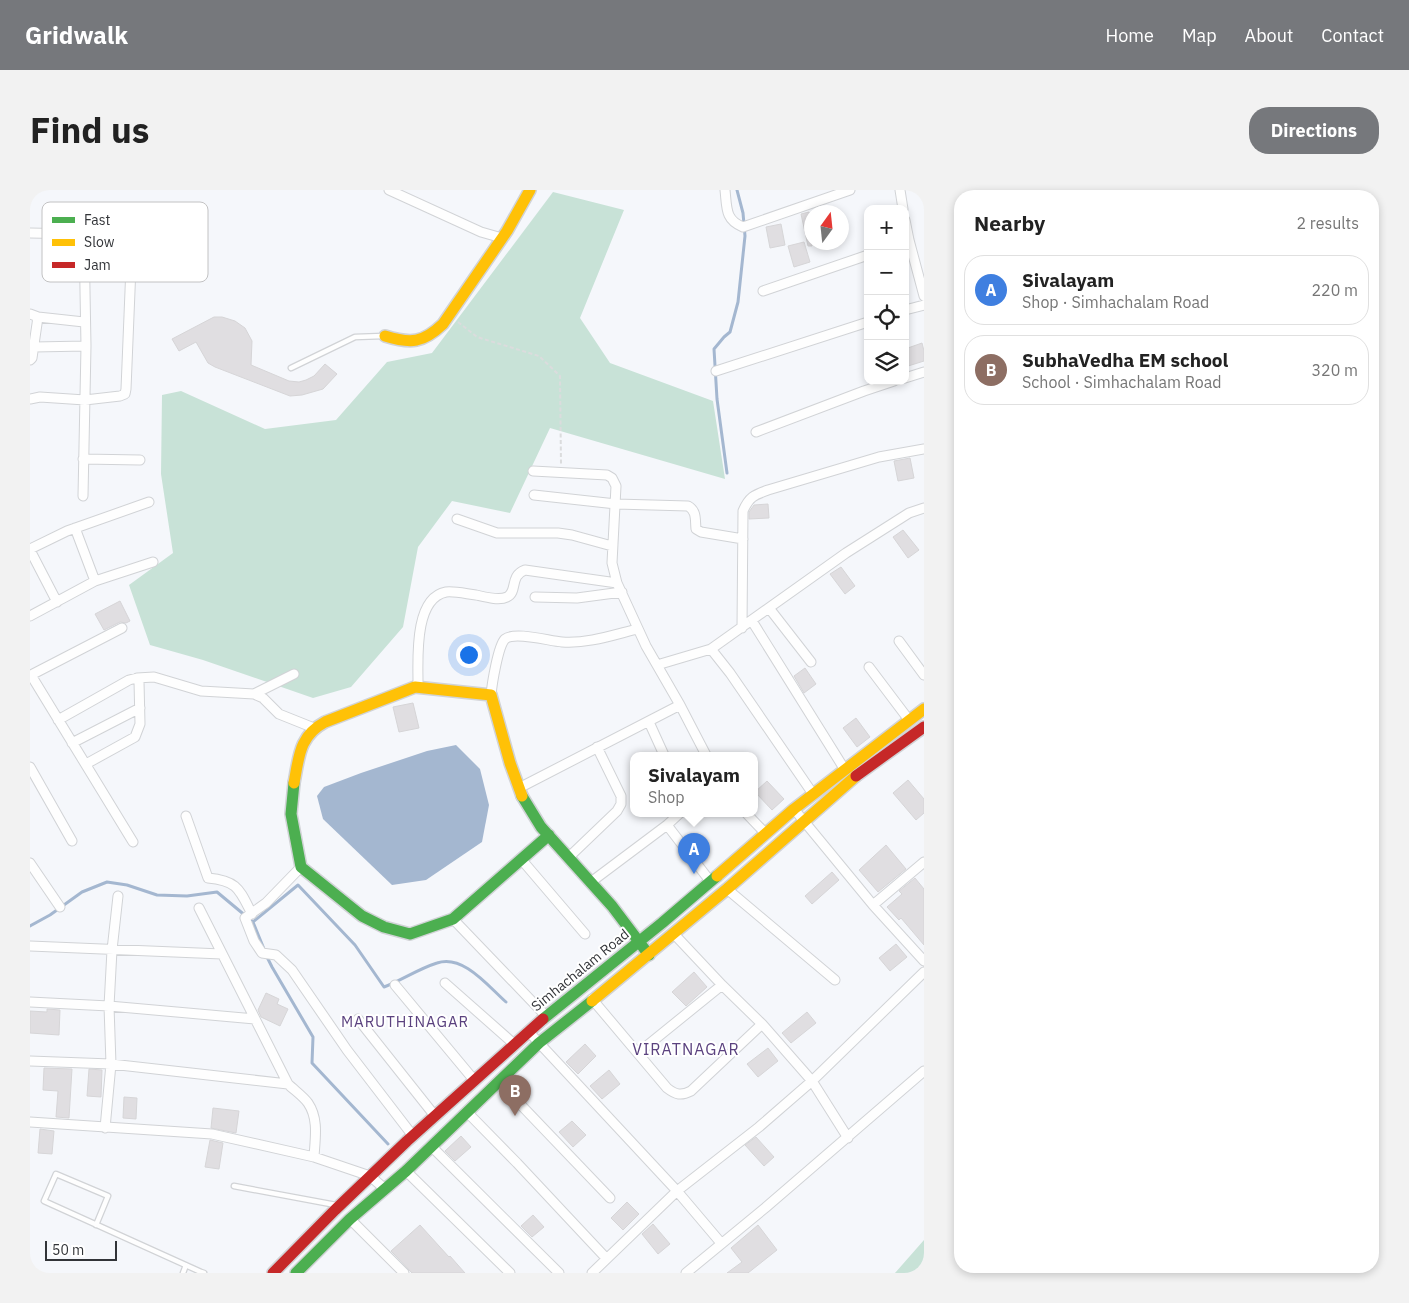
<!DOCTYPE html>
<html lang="en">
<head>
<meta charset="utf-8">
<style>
	body { margin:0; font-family:"IBM Plex Sans",sans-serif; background:#f2f2f2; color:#222 }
	.controls { position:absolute; right:15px; top:15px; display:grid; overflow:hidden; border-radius:10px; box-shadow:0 2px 8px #0003 }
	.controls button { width:45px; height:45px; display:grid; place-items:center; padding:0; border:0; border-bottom:1px solid #e0e0e0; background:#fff; color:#222; font:25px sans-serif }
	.compass { position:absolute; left:774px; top:15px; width:45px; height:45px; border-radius:50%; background:#fff; box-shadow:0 2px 8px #0003; rotate:15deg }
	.scale { position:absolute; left:15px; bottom:12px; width:72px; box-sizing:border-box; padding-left:5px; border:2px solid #323438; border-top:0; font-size:14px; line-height:18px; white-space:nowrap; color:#323438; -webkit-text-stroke:4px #fff; paint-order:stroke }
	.you { position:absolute; left:438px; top:464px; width:18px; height:18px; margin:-12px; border:4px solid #fff; border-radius:50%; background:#1a73e8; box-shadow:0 0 0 8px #1a73e833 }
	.badge { display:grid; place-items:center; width:32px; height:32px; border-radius:50%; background:#76787c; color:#fff; font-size:16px; font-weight:700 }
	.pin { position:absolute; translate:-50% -41px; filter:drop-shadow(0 1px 2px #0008) }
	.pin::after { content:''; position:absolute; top:26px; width:18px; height:15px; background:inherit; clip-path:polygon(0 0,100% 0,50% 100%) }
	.popup { position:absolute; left:600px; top:562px; width:128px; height:65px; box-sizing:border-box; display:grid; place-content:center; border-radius:10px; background:#fff; filter:drop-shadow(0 1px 4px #0005); font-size:16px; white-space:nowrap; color:#767676 }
	.popup b { font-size:19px; color:#222 }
	.popup::after { content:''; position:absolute; left:50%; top:100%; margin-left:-10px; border:10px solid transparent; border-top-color:#fff }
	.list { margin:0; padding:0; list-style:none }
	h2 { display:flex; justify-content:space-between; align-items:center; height:65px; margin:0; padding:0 20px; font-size:21px }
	h2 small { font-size:16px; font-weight:400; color:#767676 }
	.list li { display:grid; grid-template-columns:32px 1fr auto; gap:15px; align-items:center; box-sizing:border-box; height:70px; margin:0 10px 10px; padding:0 10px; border:1px solid #e0e0e0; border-radius:20px }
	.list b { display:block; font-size:19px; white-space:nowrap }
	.list p { margin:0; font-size:16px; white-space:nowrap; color:#767676 }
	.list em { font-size:16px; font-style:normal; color:#767676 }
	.icon { flex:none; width:28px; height:28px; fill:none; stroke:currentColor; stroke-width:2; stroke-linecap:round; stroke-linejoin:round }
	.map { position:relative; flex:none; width:894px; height:1083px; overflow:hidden; border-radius:20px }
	header { display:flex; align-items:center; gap:30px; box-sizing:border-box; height:70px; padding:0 25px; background:#76787c; color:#fff }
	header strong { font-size:24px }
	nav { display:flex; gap:28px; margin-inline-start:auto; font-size:18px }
	.intro { display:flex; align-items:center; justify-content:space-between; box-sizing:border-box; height:120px; padding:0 30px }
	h1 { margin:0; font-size:35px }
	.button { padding:12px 22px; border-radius:20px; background:#76787c; color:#fff; font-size:18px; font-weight:700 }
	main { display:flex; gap:30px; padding:0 30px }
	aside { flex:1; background:#fff; border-radius:20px; box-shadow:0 2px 8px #0003 }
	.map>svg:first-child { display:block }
	.green { fill:#c8e2d7 }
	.water { fill:#a4b7d0 }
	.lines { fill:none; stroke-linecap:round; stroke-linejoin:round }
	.stream { stroke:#a4b7d0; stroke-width:3 }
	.building { fill:#e0dee1; stroke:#d6d5d7 }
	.lane-casing { stroke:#d1d3d6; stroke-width:7 }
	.street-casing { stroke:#d1d3d6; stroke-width:11 }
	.fast-casing { stroke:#d1d3d6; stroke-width:14 }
	.slow-casing { stroke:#d1d3d6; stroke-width:14 }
	.jam-casing { stroke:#d1d3d6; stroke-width:14 }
	.path { stroke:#dbdcdd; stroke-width:2; stroke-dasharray:4 2.5; stroke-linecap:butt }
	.lane { stroke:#fefefe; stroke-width:4.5 }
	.street { stroke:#fefefe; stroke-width:9 }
	.fast { stroke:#4caf50; stroke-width:11 }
	.slow { stroke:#ffc107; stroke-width:11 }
	.jam { stroke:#c62828; stroke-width:11 }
	.labels { text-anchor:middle; stroke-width:4; stroke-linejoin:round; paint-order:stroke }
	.street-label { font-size:14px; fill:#323438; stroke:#fff }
	.neighbourhood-label { font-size:15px; letter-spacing:1px; fill:#5b427f; stroke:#fff }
	.quarter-label { font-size:16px; letter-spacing:1px; fill:#5b427f; stroke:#fff }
	.key { fill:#fff; stroke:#c2c2c3; stroke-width:1 }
	.key-label { font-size:14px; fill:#323438 }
</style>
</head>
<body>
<header>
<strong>Gridwalk</strong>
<nav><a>Home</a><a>Map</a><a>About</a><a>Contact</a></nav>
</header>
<div class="intro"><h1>Find us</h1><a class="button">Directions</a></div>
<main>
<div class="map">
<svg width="894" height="1083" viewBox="0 0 894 1083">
	<rect width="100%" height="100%" fill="#f5f7fb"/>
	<path class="green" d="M523,2L594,20L550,128L580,173L683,211L695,289L520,238L480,323L422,311L388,357L373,437L321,497L283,508L173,470L120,455L99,395L143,363L131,284L132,205L151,201L235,239L306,230L357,172L402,163Z
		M894,1050V1083H865Z"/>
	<path class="water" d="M426,555L450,579L459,615L452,652L396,690L362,695L293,629L287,606L294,597L331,583L397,561Z"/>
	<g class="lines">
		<path class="stream" d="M697,283L687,209L684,159L694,147L700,142L708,112L715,46L713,23L707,0
			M223,732L234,759
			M0,736L20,725L52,702L77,692L97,695L127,705L157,706L187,702L223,732L268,695L325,755L354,797C372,790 388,779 407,773C433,764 458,796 476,812
			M236,765L242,777L283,847L282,873L358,954"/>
	</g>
	<path class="building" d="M779,22L782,31V56H778L771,24Z
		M751,34L755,55L740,58L736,37Z
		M774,52L780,72L764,77L758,56Z
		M184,127H192L205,131L215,138L222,151L221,175L259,191L269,192L276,190L284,186L295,174L307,184L293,199L272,205L260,206L185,177L178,173L166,152L149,161L142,149Z
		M892,153L894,161V171L875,177V159Z
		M880,268L884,288L868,291L864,271Z
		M738,314L739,328L719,329V322L724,315Z
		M873,340L889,360L878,368L863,347Z
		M811,377L825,396L815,404L800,384Z
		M90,411L100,431L96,433L90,432L74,440L65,424Z
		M775,478L786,494L774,503L764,486Z
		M383,513L389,538L369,542L363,517Z
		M826,528L840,547L827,557L813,538Z
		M878,590L894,609V623L886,630L863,603Z
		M737,591L754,609L742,620L725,602Z
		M856,655L876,679L848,702L829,680Z
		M802,682L809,690L782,714L775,706Z
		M885,688L894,699V755L871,728L869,730L857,717L872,704L869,701Z
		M866,754L877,767L860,781L849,768Z
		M664,782L677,797L656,816L642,802Z
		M236,803L249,809L247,814L258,819L250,836L231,827L228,820Z
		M17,819L30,820L29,845L0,843V821L17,822Z
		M777,822L786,833L761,853L752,843Z
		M555,854L566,866L548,884L536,872Z
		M738,858L748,871L728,887L717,874Z
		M14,878L42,879L39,928L26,927L28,901L13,900Z
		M59,879L72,880L71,907L57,906Z
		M579,880L590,894L572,909L560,896Z
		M94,907L107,908L106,929L93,928Z
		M183,918L209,921L206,943L181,938Z
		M542,931L556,945L543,957L529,942Z
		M10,939L24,941L22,964L8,963Z
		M431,946L441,957L425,971L415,961Z
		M726,947L744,967L734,976L715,955Z
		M180,950L193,953L189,979L175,977Z
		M597,1012L609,1024L593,1040L581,1028Z
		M503,1025L514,1037L502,1047L491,1036Z
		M623,1034L640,1054L628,1064L612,1044Z
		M390,1035L419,1067L420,1066L435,1083H382L364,1064L361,1061Z
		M728,1035L747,1060L718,1083H697L712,1072L701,1058Z"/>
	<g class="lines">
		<defs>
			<path id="lane" d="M261,178L325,147L353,146
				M204,996L306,1015
				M66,1035L78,1006L26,984L14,1011L171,1082L174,1083
				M153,1083L156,1075"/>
			<path id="street" d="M359,0L451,42L472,48
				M695,0C697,18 695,30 713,37L820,0
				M870,0L873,19
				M875,30L879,50L894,106
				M0,43L92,45L98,46L102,52L96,199L95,204L90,206L55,210L10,207L0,209
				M54,63L102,66
				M733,101L838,65
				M875,120L894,115
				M0,124L8,127L2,168L0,170
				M8,127L54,132
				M4,157L56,156
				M686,181L838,132
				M875,188L894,182
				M726,242L834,201L864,191
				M53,269L110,270
				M503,281L577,285L582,288L586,296L582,373L587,393L616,456L650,515L676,565
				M504,305L586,314L658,316C667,321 665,330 666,339L671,342L713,349
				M53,306L56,156L54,45
				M427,329L467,343H528L542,345L582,356
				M45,338L65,391
				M0,359L37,341L119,312
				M0,360L27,412
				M505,407L547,408L592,402
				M739,418L781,472
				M0,426L65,391L123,372
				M722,431L815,580
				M92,438L1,485L103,652
				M712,438L713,321C719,307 724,305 738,300L849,267L894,259
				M869,451L894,485
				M681,459L700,483L783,604
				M627,475L681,459L816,363L879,323L894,318
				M839,477L879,530
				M107,488L124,487L171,501L224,504L233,508L249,524L284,538
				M385,497L388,492C388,469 384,408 416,402C425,401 437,404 446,405C455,407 469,411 477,407C488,402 479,386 495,380L587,393
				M224,504L264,484
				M461,505C462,494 468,456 475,449C485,441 519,451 532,452C557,454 583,445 607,439
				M28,530L99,490L107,488L109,491L110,534L105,547L56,574
				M619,532L634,565
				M42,553L110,518
				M0,577L42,651
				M489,598L650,515
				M764,619L843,715L894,771
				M716,623L736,644
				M156,626L178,688C208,691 209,699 222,724
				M637,635L680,691
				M539,667L587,621L591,614V606L567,557
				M491,669L555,744
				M0,673L30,717
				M271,677L236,713L215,728L224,751L232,763L246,765L262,780L317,860L383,946
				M561,692L637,635L650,623
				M697,699L805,790
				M843,715L894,672
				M169,718L258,894C264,900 273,906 278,913C289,929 285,949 284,967
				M423,729L516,826
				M644,744L692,795L732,834L782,891L818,948
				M0,756L192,764
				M415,793L484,854
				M365,795L444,890
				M562,809L637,898C646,905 651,906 661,901L732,834
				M0,812L79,816L225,829
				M328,829L405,926
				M498,841L647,1001L691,1053
				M608,863L692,795
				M0,871L81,874L258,894
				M469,892L580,1008
				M437,922L487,973L576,1068
				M0,932L182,944L284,967L340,986L355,999
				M75,938L81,874L79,816L82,760L88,706
				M402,957L529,1083
				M376,981L480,1083
				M320,1029L374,1083
				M562,1083L647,1001L729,937L782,891L894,782
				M656,1083L735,1018L894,881"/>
			<path id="fast" d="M264,593L261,624L271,677L332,726L354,737L380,744L423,729L519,645
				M492,606L511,637L582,716L619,765
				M513,829L632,733L687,686
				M266,1083L320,1029L376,981L509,853L562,811"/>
			<path id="slow" d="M355,146C381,154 393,153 413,134L477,41L500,0
				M264,593C269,567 269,546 295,532L385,497L461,505L480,573L492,606
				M687,686L764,619L894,519
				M562,811L697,699L826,586"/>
			<path id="jam" d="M826,586L894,537
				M243,1083L305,1020L377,951L513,829"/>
		</defs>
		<use href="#lane" class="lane-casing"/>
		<use href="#street" class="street-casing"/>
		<use href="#fast" class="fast-casing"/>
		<use href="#slow" class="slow-casing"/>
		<use href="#jam" class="jam-casing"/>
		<path class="path" d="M428,132L447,147L509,166L530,186L531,274"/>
		<use href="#lane" class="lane"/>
		<use href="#street" class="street"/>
		<use href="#fast" class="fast"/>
		<use href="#slow" class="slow"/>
		<use href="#jam" class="jam"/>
	</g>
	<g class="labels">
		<g class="street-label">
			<text transform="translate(550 780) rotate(-39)" y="5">Simhachalam Road</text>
		</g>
		<g class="neighbourhood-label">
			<text x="375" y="837">MARUTHINAGAR</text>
		</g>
		<g class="quarter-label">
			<text x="656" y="865">VIRATNAGAR</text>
		</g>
	</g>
	<rect x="12" y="12" width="166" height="80" rx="8" class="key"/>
	<rect x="22" y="27" width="23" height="6" fill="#4caf50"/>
	<rect x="22" y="49" width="23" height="7" fill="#ffc107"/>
	<rect x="22" y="72" width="23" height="6" fill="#c62828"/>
	<g class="key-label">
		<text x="54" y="35">Fast</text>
		<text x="54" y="57">Slow</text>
		<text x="54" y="80">Jam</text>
	</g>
</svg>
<div class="controls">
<button>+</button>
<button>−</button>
<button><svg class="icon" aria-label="locate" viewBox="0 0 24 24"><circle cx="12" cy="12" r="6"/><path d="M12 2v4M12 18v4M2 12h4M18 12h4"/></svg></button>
<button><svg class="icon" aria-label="layers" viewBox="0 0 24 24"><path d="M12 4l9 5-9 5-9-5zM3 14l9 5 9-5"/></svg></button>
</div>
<svg class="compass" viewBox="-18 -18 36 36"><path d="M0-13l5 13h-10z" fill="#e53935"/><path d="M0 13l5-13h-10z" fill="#767676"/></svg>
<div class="scale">50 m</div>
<div class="you"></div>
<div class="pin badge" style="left:664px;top:684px;background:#3f7fe0">A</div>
<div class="popup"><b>Sivalayam</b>Shop</div>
<div class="pin badge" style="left:485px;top:926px;background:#8d6e63">B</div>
</div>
<aside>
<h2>Nearby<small>2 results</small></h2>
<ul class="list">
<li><span class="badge" style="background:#3f7fe0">A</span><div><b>Sivalayam</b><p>Shop · Simhachalam Road</p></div><em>220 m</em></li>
<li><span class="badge" style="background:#8d6e63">B</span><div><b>SubhaVedha EM school</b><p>School · Simhachalam Road</p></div><em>320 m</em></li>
</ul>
</aside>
</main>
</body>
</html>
